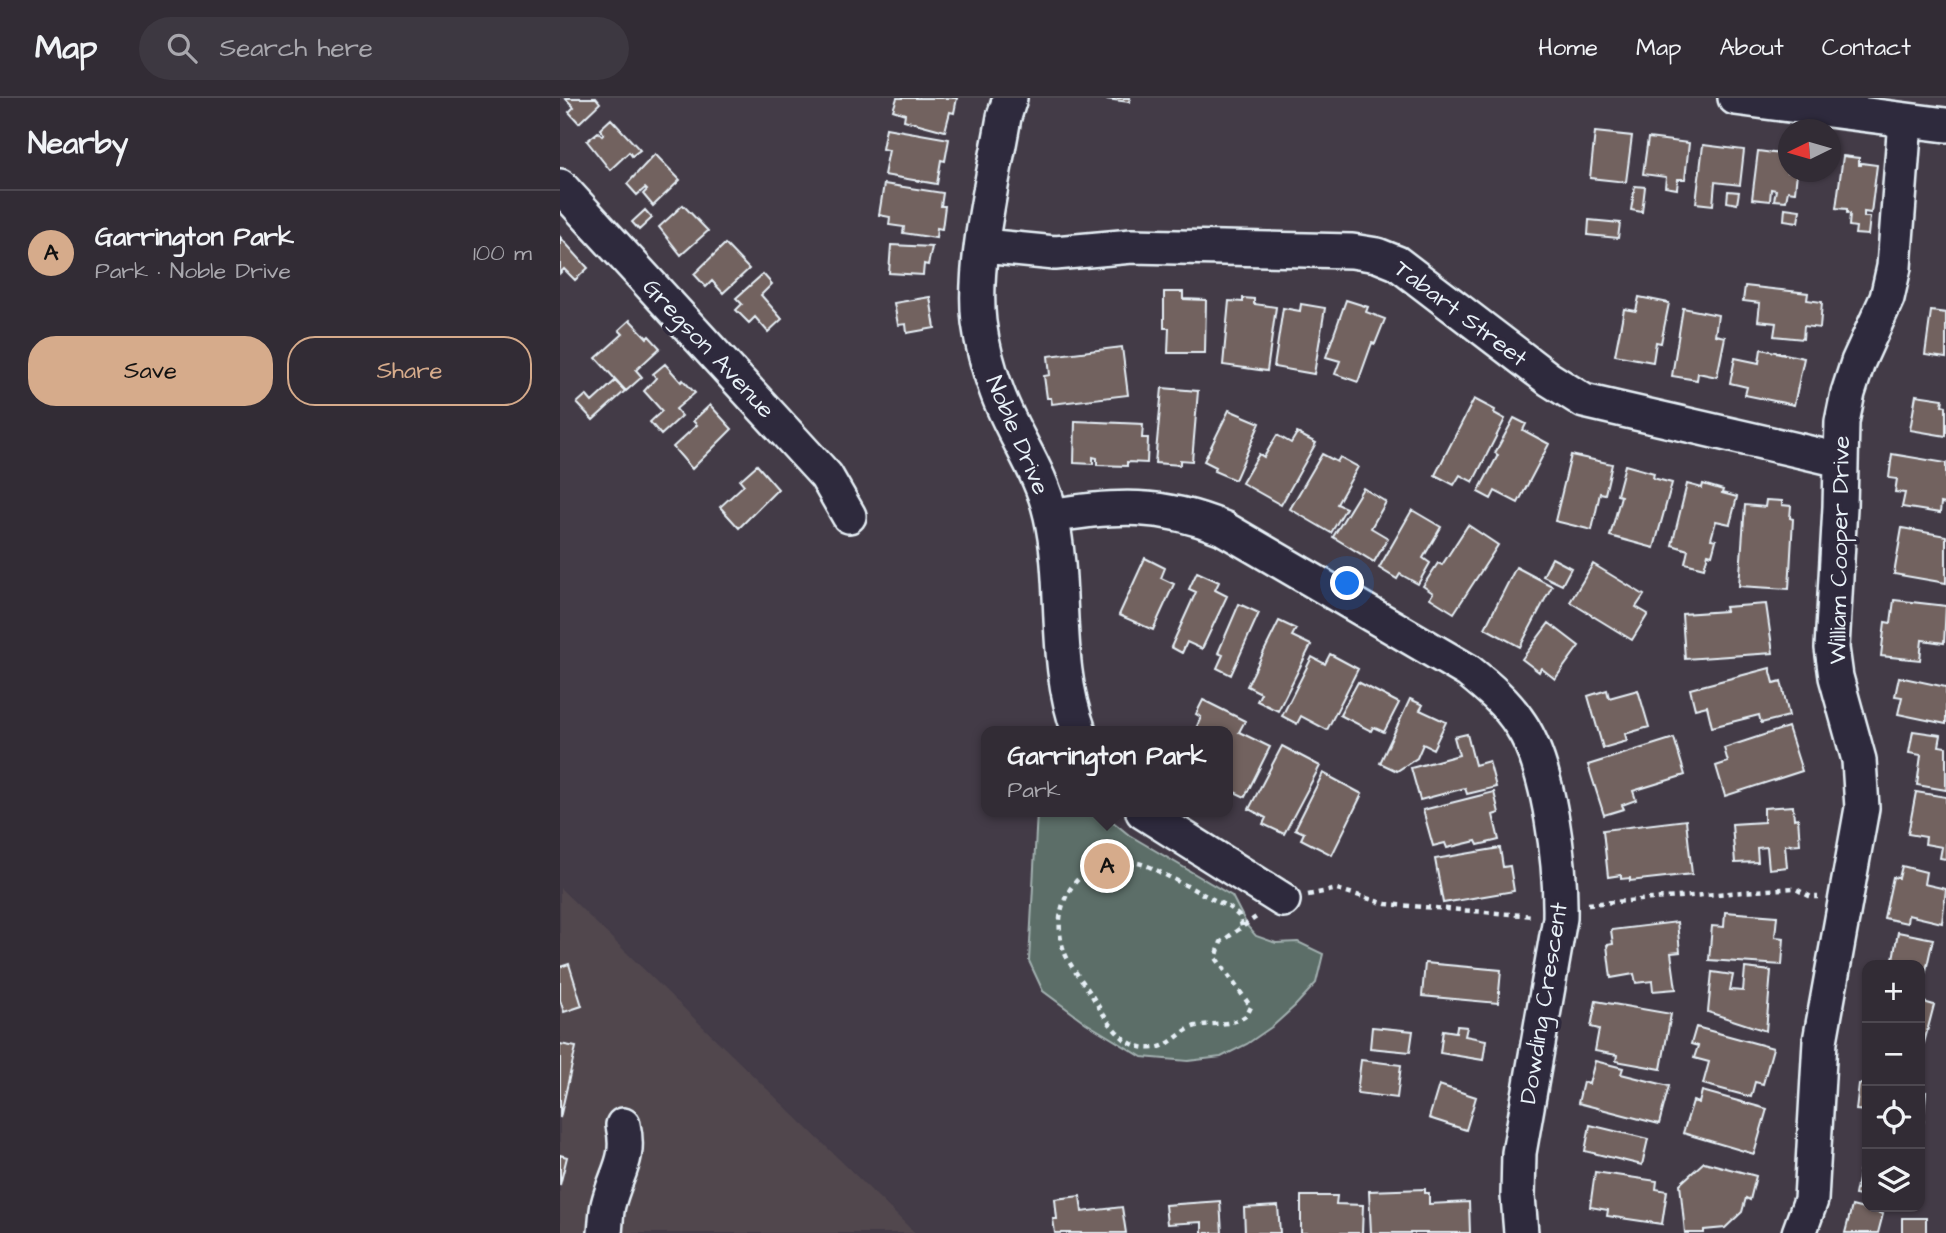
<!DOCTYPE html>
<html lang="en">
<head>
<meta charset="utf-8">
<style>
	body { margin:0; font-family:"Architects Daughter",sans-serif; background:#3d3841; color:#f1f3f6 }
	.controls { position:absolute; right:21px; bottom:21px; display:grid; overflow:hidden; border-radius:14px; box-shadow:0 2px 5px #0004 }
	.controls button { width:63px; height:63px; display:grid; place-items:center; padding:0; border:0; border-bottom:2px solid #4d4850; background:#322c35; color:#f1f3f6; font:35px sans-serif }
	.compass { position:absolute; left:1218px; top:21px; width:63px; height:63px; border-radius:50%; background:#322c35; box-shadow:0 2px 5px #0004; rotate:265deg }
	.you { position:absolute; left:788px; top:486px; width:24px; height:24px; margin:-18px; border:5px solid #fff; border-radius:50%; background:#1a73e8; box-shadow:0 0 0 10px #1a73e833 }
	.badge { display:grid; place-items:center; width:46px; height:46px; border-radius:50%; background:#d6ab8b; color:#111; font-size:23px; font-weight:700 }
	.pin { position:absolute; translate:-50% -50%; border:4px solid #fff; box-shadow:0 2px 7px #0006 }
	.popup { position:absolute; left:421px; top:628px; width:252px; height:91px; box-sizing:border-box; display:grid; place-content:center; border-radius:14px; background:#322c35; filter:drop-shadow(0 2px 5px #0005); font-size:23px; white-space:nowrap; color:#a8a7ad }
	.popup b { font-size:26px; color:#f1f3f6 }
	.popup::after { content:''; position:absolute; left:50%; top:100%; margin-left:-14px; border:14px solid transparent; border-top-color:#322c35 }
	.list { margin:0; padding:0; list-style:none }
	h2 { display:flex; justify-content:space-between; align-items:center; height:91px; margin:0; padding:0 28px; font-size:30px }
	h2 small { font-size:23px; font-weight:400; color:#a8a7ad }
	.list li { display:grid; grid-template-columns:46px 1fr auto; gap:21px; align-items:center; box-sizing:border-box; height:126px; padding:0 28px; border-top:2px solid #4d4850 }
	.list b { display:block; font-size:26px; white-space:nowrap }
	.list p { margin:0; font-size:23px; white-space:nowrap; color:#a8a7ad }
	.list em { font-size:23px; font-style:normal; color:#a8a7ad }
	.actions { display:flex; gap:14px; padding:21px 28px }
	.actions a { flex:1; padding:16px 0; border:2px solid #d6ab8b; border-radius:28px; text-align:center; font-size:24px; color:#d6ab8b }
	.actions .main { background:#d6ab8b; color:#111 }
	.icon { flex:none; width:38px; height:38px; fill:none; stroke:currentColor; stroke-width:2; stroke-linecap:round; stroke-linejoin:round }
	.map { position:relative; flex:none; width:1386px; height:1135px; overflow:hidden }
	header { display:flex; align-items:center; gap:42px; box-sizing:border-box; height:98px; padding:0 35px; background:#322c35; border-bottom:2px solid #4d4850 }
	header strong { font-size:33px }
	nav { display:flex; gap:38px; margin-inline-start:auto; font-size:24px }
	.search { width:490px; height:63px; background:#3d3841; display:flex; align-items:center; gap:18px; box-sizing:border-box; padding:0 24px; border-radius:38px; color:#a8a7ad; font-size:26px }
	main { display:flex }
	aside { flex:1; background:#322c35 }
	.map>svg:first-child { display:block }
	.built { fill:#51474e }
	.green { fill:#5b6e67; stroke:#a2b0b0; stroke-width:2 }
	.building { fill:#72625f; stroke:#e8f1f8; stroke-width:2 }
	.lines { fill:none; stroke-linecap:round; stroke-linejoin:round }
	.minor-casing { stroke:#e8f1f8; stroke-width:38 }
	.path { stroke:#e8f1f8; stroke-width:4.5; stroke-dasharray:5 5; stroke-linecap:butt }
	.minor { stroke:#2f2a3d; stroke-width:33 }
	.labels { text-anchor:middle; stroke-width:7; stroke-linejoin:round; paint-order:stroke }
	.street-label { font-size:24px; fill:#e8f1f8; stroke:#2f2a3d }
</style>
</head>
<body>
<header>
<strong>Map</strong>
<div class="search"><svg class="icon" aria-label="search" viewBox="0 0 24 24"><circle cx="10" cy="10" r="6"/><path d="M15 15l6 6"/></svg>Search here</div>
<nav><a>Home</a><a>Map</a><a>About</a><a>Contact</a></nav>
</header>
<main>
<aside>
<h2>Nearby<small></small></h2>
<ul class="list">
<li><span class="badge">A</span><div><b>Garrington Park</b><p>Park · Noble Drive</p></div><em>100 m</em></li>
</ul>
<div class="actions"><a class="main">Save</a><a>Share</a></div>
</aside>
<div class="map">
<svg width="1386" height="1135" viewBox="0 0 1386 1135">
	<rect width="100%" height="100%" fill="#433b47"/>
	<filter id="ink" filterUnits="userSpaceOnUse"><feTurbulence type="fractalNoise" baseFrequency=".0143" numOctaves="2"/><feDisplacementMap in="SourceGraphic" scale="14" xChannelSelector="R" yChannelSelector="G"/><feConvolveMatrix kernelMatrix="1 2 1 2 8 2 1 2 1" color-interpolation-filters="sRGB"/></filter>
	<g filter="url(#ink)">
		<path class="built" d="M0,790L355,1135H0Z"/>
		<path class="green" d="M477,714H541L569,737L672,798L688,829L696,838L716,845L738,844L763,856L756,885L735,908L713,928L687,946L661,959L628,963L582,959L526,925L483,893L469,863Z"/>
		<path class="building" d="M5,0H36L40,5L19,25L9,14L14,9Z
			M337,0H397L394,15L390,14L385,33L344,22L345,16L333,12Z
			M538,0H570L569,4Z
			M51,21L80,52L72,58L69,54L50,72L27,43L38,34L42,38L44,36L40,31Z
			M326,30L389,41L385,63L381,62L377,86L324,77L329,52L322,51Z
			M1035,34L1072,38L1066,84L1030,80Z
			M1088,40L1129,45L1125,81H1118L1117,91L1105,89L1106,79L1083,76Z
			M1143,47L1184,52L1180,87L1155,84L1153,107L1136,105Z
			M1198,53L1228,57V74H1237L1235,94L1228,93L1226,103L1214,102L1216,92L1211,91L1210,103L1192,101Z
			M95,56L120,82L93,108L83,96L87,92L85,90L77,97L67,86Z
			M1283,58L1299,60V67H1301V65L1317,67L1311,115L1304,114V119H1310L1308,137L1295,136L1296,129L1289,128L1290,116L1287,115V111L1276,110Z
			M324,86L383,95L381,108H385L382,131L377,130L376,140L343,135L344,129L329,127L330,119L319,117Z
			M1075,88L1085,89L1082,114L1071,112Z
			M1168,93L1179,94L1177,106L1167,104Z
			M123,107L148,133L121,157L99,129Z
			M1225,110L1240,112L1238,124L1224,122Z
			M85,112L92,120L79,132L72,124Z
			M1029,122L1060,125L1058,140L1028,137Z
			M0,139L28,170L15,182L4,171L0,175Z
			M165,146L189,171L163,195L152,183L146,189L134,176Z
			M331,147L372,149L368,167L364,166L363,177L329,175Z
			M203,176L212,186L201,197L222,221L208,234L195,219L189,225L176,212L182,206L176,200Z
			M1185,188L1248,195L1247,202L1262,204L1260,230L1244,228L1243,241L1214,238L1216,225L1198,223L1200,205L1183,203Z
			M604,194H623V201L646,202L645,255H608L609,230H604Z
			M370,199L375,230L347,235L346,226L338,227L334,205Z
			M1079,199L1109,205L1101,245L1096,244L1093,264L1055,257L1064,211L1076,213Z
			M683,200L694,201V206L716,209L707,273L663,267L669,203L683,204Z
			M786,202L808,209L806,214L825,221L815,246L812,245L798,284L775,276L780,263L766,259Z
			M741,206L765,210L754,276L714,269L723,210L740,213Z
			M1123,210L1158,217L1155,237L1165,239L1157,279L1138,275L1137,282L1112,278Z
			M1371,213L1386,215V260L1365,257Z
			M70,222L87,240L89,238L100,250L76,272L82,279L66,293L36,260L63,236L59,232Z
			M562,249L568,297L492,306L491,300H487L484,278L490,277L488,258Z
			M1201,251L1244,260L1234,307L1185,297L1187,289L1170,285L1175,260L1199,265Z
			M105,266L121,284L123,282L135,295L116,311L122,318L101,337L90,324L102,313L84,293L96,280L93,276Z
			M55,283L65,293L33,322L17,305L26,297L32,304Z
			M602,290L638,293L632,363L620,362V367L595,365Z
			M1356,297L1383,301L1382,307L1386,308V338L1350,332Z
			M914,301L935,312L934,315L945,321L913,384L900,377L894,387L875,377Z
			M150,307L172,331L132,371L113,349L137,327L133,323Z
			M669,312L700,325L675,382L654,373L656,369L644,363Z
			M954,320L966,326L963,332L989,346L958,405L935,393L931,401L918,394L938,357L935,355Z
			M515,323L583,326L582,340H588L587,365L567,364V368L537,367V360L533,359V366L514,365Z
			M737,335L756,345L721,407L682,385L699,356L704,359L717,337L731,345Z
			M762,356L777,364L780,359L798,369L777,406L786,410L771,435L730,411Z
			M1332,356L1386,365V406L1381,405L1380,415L1342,409L1345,395L1335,394L1337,381L1329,380Z
			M1011,357L1052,366L1045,396L1040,395L1032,432L995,423Z
			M197,367L218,391L179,430L160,409L184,387L180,382Z
			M1065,367L1094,375L1093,380L1112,385L1094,450L1050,438L1061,398L1057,397Z
			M1127,386L1142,390L1143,386L1163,392L1162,395L1177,399L1170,426L1156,423L1151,441L1156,442L1152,457L1148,456L1144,470L1125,465L1128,452L1112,447Z
			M803,390L826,404L811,430L828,440L814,464L773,439Z
			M1206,402L1222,403V407L1231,408L1230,420L1233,421L1229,491L1179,488L1185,407L1205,409Z
			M852,412L881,429L863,460L870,465L858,486L840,476L837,481L819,470Z
			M908,427L938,447L894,515L870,500L873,495L863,488L878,465L882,467Z
			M1342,430L1386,438V485L1334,476Z
			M585,460L605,470L601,480L614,486L593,532L559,517Z
			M992,460L1011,470L1002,487L983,478Z
			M1033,466L1084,497L1076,509L1088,516L1072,542L1010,504Z
			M956,469L992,488L960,549L925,530Z
			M637,474L659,484L655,492L667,498L642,551L627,544L622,555L611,549L636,494L629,491Z
			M1334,502L1386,508L1384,545L1362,542L1360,562L1321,558L1325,524L1331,525Z
			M679,506L699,515L671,577L657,570L663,557L658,555Z
			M1206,506L1213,555L1125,561L1122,516L1166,513L1165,509Z
			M719,523L736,531L732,538L751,547L718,613L697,603L701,595L687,588Z
			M989,525L1019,548L995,581L981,570L979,574L962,561Z
			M770,556L798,571L767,632L741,618L737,626L722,618L752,559L765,566Z
			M1210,570L1214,585L1221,583L1229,618L1201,625L1199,617L1152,629L1147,608L1135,611L1130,591Z
			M1339,579L1386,589V626L1338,616L1342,599L1335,598Z
			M798,584L839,605L824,634L813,629L811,633L780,617Z
			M1047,592L1049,600L1078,592L1089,629L1065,636L1067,643L1043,650L1028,598Z
			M850,601L863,607L860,612L886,624L873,651L863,646L857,660L837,673L820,665Z
			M643,602L685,623L679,634L710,649L685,699L668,691V633H635L641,619L636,616Z
			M1228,629L1242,673L1165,698L1156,668L1168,664L1164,650Z
			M1353,633L1381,637L1379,648L1386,649V692L1357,687L1361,657L1349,655Z
			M907,636L915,667L929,663L936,689L907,696L905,690L860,702L851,670L899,657L894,639Z
			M1114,640L1125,677L1073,693L1076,702L1062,707L1064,711L1044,717L1028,667Z
			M722,648L760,668L724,736L703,726L706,720L689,711Z
			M763,675L802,696L772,757L741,741L744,735L735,731Z
			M934,694L939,715L933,717L939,742L918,747L916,743L887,750L885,745L873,748L863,712Z
			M1356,694L1386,699V761L1380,760L1382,749L1365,746L1366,739L1348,736Z
			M1233,708L1234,721L1238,720L1240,746L1225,747L1227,769L1209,771L1207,749L1197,750L1198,764L1175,765L1172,726L1204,724V710Z
			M1126,722L1132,776L1070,783V780L1061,781V777L1048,779L1043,732Z
			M940,750L943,769L950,768L954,793L883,805L875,761Z
			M1342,768L1366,774L1364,786L1386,791L1382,825L1348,817L1347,825L1324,820L1333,779L1339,780Z
			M1165,814L1217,818L1215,839L1224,840L1222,867L1149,862L1152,828L1164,829Z
			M1117,824L1120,854L1111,855L1116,891L1093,893L1092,883L1076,885L1074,876L1051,880L1047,847L1053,846L1051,832Z
			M1338,834L1373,841L1361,895L1360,867H1318L1319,863L1328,865L1329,861H1333Z
			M865,865L941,872L938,905L862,898Z
			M9,866L22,908L4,914L0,902V869Z
			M1185,870L1211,873L1206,933L1148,914L1152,874L1173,877L1170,892L1183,893Z
			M1036,903L1111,916L1101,971L1056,963L1057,957L1035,953L1039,931L1031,929Z
			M1360,903L1374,907L1364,945L1360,943Z
			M897,928L907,929L905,938L926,942L923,962L880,955L883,932L896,934Z
			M812,929L853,933L850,954L810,950Z
			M1136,929L1213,950L1203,986L1195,984L1191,999L1143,986L1149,964L1134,960L1138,948L1131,946Z
			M0,946L16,949L0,1020Z
			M801,962L841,967L837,1000L797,995Z
			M1035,963L1063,970L1061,976L1109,988L1099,1026L1018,1005L1023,984L1029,986Z
			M1299,986L1307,987V1013L1296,1012Z
			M879,987L916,999L906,1032L869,1020Z
			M1142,993L1207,1011L1194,1056L1123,1035L1133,1003L1139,1005Z
			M1360,994H1366L1363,1026H1360Z
			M1030,1027L1088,1041L1082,1067L1025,1053Z
			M1306,1039L1307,1040V1099L1295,1097Z
			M0,1057L7,1059L0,1087Z
			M1144,1064L1196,1078L1190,1102L1186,1100L1182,1114L1165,1130L1144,1132V1135H1125L1120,1086Z
			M1035,1074L1097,1083L1096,1091L1107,1093L1102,1126L1047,1118L1048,1112L1030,1109Z
			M865,1091V1095H869V1106L909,1104L910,1135H811L809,1093Z
			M520,1098L522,1114L562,1109L566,1135H495L493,1121H497L495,1101Z
			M741,1098H777L776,1106L803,1107L802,1135H741Z
			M660,1103L662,1135H642V1124L607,1126L605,1107Z
			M718,1108L720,1135H685L684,1110Z
			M1292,1108L1323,1116L1318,1135H1285Z
			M1342,1120H1366V1135H1342Z"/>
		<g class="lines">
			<defs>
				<path id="minor" d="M450,0L444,19C434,78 412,166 419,224C422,247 428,269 436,291C451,335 481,372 491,418C507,489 493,564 519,633
					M1175,0L1386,27
					M0,88L266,378L289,418
					M423,148L495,155L572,148L792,153L817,157L837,165L989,281L1024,303L1280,362
					M491,418C554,407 603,405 663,430L908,573C928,589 947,605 961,627C990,671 1001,767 1000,820L959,1055L958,1098L961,1135
					M583,714L723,802
					M45,1135C46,1126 46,1116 48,1107C56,1074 71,1062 63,1027
					M1239,1135L1251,1102L1260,943L1302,710L1299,662L1276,579L1272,550L1280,409L1282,324L1288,295L1298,264L1327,200L1334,169L1345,22"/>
			</defs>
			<use href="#minor" class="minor-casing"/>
			<path class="path" d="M748,797L777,791L826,806L974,818
				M1028,806L1234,790L1251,799H1258
				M682,828L679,818L670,810L590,769C571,761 553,761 534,770C503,785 493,822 504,853C509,867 521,881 529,893C544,916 560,953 594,950C610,949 621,932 636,928C655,924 671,929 687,917L691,909L656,860L661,844L699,817"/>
			<use href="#minor" class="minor"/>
		</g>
	</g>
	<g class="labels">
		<g class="street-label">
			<text transform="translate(901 215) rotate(37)" y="8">Tabart Street</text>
			<text transform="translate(149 250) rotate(47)" y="8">Gregson Avenue</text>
			<text transform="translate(458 337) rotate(67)" y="8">Noble Drive</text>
			<text transform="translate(1279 452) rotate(-89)" y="8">William Cooper Drive</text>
			<text transform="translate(983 905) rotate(-81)" y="8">Dowding Crescent</text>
		</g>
	</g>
</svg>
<div class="controls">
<button>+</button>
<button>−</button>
<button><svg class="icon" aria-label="locate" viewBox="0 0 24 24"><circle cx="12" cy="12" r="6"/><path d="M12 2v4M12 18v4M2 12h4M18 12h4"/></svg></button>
<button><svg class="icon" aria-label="layers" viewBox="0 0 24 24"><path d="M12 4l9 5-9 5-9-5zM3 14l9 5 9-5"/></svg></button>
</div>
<svg class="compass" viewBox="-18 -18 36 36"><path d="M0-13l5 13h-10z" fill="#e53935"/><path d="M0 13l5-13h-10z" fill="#a8a7ad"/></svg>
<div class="you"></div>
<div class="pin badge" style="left:547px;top:768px">A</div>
<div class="popup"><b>Garrington Park</b>Park</div>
</div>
</main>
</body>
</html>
